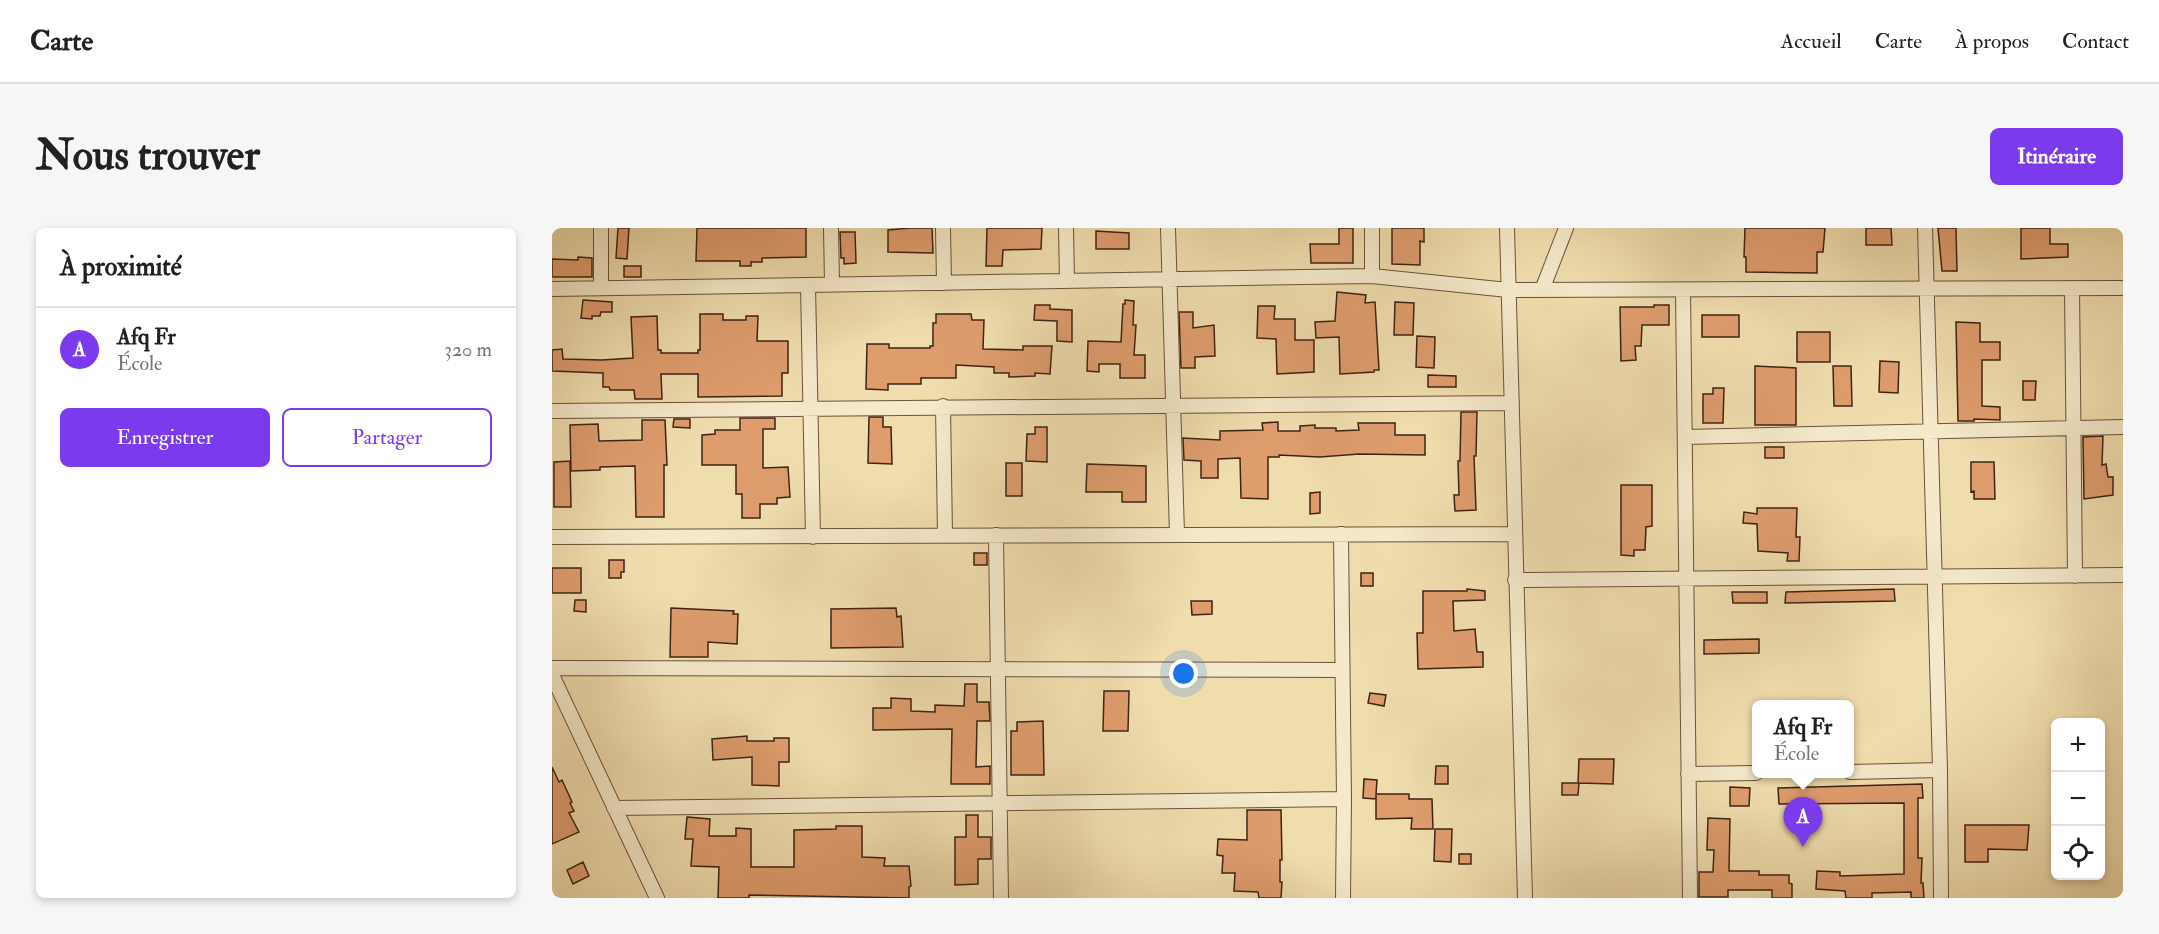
<!DOCTYPE html>
<html lang="fr">
<head>
<meta charset="utf-8">
<style>
	body { margin:0; font-family:"IM FELL Double Pica",serif; background:#f6f6f6; color:#202124 }
	.controls { position:absolute; right:18px; bottom:18px; display:grid; overflow:hidden; border-radius:9px; box-shadow:0 3px 9px #0003 }
	.controls button { width:54px; height:54px; display:grid; place-items:center; padding:0; border:0; border-bottom:2px solid #e0e0e0; background:#fff; color:#202124; font:30px sans-serif }
	.you { position:absolute; left:632px; top:446px; width:21px; height:21px; margin:-15px; border:4px solid #fff; border-radius:50%; background:#1a73e8; box-shadow:0 0 0 9px #1a73e833 }
	.badge { display:grid; place-items:center; width:39px; height:39px; border-radius:50%; background:#7c3aed; color:#fff; font-size:20px; font-weight:700 }
	.pin { position:absolute; translate:-50% -50px; filter:drop-shadow(0 2px 3px #0008) }
	.pin::after { content:''; position:absolute; top:32px; width:21px; height:18px; background:inherit; clip-path:polygon(0 0,100% 0,50% 100%) }
	.popup { position:absolute; left:1200px; top:472px; width:102px; height:78px; box-sizing:border-box; display:grid; place-content:center; border-radius:9px; background:#fff; filter:drop-shadow(0 2px 4px #0005); font-size:20px; white-space:nowrap; color:#757577 }
	.popup b { font-size:22px; color:#202124 }
	.popup::after { content:''; position:absolute; left:50%; top:100%; margin-left:-12px; border:12px solid transparent; border-top-color:#fff }
	.list { margin:0; padding:0; list-style:none }
	h2 { display:flex; justify-content:space-between; align-items:center; height:78px; margin:0; padding:0 24px; font-size:26px }
	h2 small { font-size:20px; font-weight:400; color:#757577 }
	.list li { display:grid; grid-template-columns:39px 1fr auto; gap:18px; align-items:center; box-sizing:border-box; height:84px; padding:0 24px; border-top:2px solid #e0e0e0 }
	.list b { display:block; font-size:22px; white-space:nowrap }
	.list p { margin:0; font-size:20px; white-space:nowrap; color:#757577 }
	.list em { font-size:20px; font-style:normal; color:#757577 }
	.actions { display:flex; gap:12px; padding:18px 24px }
	.actions a { flex:1; padding:14px 0; border:2px solid #7c3aed; border-radius:9px; text-align:center; font-size:21px; color:#7c3aed }
	.actions .main { background:#7c3aed; color:#fff }
	.icon { flex:none; width:33px; height:33px; fill:none; stroke:currentColor; stroke-width:2; stroke-linecap:round; stroke-linejoin:round }
	.map { position:relative; flex:none; width:1571px; height:670px; overflow:hidden; border-radius:9px }
	header { display:flex; align-items:center; gap:36px; box-sizing:border-box; height:84px; padding:0 30px; background:#fff; border-bottom:2px solid #e0e0e0 }
	header strong { font-size:28px }
	nav { display:flex; gap:33px; margin-inline-start:auto; font-size:21px }
	.intro { display:flex; align-items:center; justify-content:space-between; box-sizing:border-box; height:144px; padding:0 36px }
	h1 { margin:0; font-size:42px }
	.button { padding:15px 27px; border-radius:9px; background:#7c3aed; color:#fff; font-size:21px; font-weight:700 }
	main { display:flex; gap:36px; padding:0 36px }
	aside { flex:1; background:#fff; border-radius:9px; box-shadow:0 3px 9px #0003 }
	.map>svg:first-child { display:block }
	.building { fill:#df9d6e; stroke:#3f2213; stroke-width:1.5 }
	.lines { fill:none; stroke-linecap:round; stroke-linejoin:round }
	.street-casing { stroke:#6b513a; stroke-width:16 }
	.street { stroke:#f5e9ca; stroke-width:14 }
</style>
</head>
<body>
<header>
<strong>Carte</strong>
<nav><a>Accueil</a><a>Carte</a><a>À propos</a><a>Contact</a></nav>
</header>
<div class="intro"><h1>Nous trouver</h1><a class="button">Itinéraire</a></div>
<main>
<aside>
<h2>À proximité<small></small></h2>
<ul class="list">
<li><span class="badge">A</span><div><b>Afq Fr</b><p>École</p></div><em>320 m</em></li>
</ul>
<div class="actions"><a class="main">Enregistrer</a><a>Partager</a></div>
</aside>
<div class="map">
<svg width="1571" height="670" viewBox="0 0 1571 670">
	<rect width="100%" height="100%" fill="#f0ddae"/>
	<filter id="stains"><feTurbulence type="fractalNoise" baseFrequency=".00333" numOctaves="4"/><feColorMatrix values="0 0 0 0 .2 0 0 0 0 .09 0 0 0 0 .02 0 0 0 .5 -.17"/></filter>
	<radialGradient id="worn" r=".72"><stop offset=".6" stop-color="#630" stop-opacity="0"/><stop offset="1" stop-color="#630" stop-opacity=".3"/></radialGradient>
	<path class="building" d="M66,0H77L75,31L64,30Z
		M145,0H254V29L210,30V34H199V38H188V33H144Z
		M358,0H380L381,25L336,24V2Z
		M435,0H490L489,21L451,22L450,38H434Z
		M787,0H801V35H759L758,16H787Z
		M840,0H872V14L868,13V37L840,36Z
		M1193,0H1273L1271,24H1265V45L1194,44V29H1192Z
		M1314,0H1339L1340,17H1314Z
		M1386,0H1404L1405,43H1390Z
		M1469,0H1498V16H1516V29L1469,31Z
		M544,3L577,5V21H544Z
		M288,4H303L304,35L292,36V30H289Z
		M26,29L40,30V49H0V31L26,32Z
		M72,38H89V49H72Z
		M785,64L814,67L813,75L823,74L827,142H822V144L788,146L787,109L764,110L763,94L783,93Z
		M31,72L60,74V84H49L48,88H40V91L29,90Z
		M573,72L582,73L581,97H584L582,127H593V150H568V136H547V144L535,143L536,113L569,114L571,76H573Z
		M843,74L862,75L861,107H842Z
		M483,77H498V81L520,82V114L505,113V93L482,92Z
		M1102,77H1117V97H1090L1089,118H1083L1084,132L1069,133L1068,79H1102Z
		M706,78H723L722,91H743V112H762V144L725,146L724,111L705,110Z
		M627,84H641V100L662,97L663,128L643,129V140H629Z
		M148,86H171V92H194V88H206L205,113H236V145H230V168L146,169V146H109L110,171H83L82,162H58L57,159H51V145L0,143V122L10,121L11,131L50,132L81,130L79,89L105,88L106,122H109V125H146V122H148Z
		M384,86H419L420,92H432L431,121L471,122V118H500L498,146L483,145V148L457,149V145H442V139L404,137V150H369V156H336V162L314,161L315,116H337V120H378V118H381V95H384Z
		M1150,87H1187V109H1150Z
		M1404,94L1428,95V114H1448V132H1430V178L1448,179V192L1422,191V193H1406Z
		M1245,104H1278V134H1245Z
		M865,108L883,109L882,140L864,139Z
		M1328,133L1347,134L1346,165L1327,164Z
		M1203,138L1244,140V197H1203Z
		M1281,138H1299L1300,178H1282Z
		M876,147L904,148V159H876Z
		M1471,153H1484L1483,172H1471Z
		M1161,160H1172L1171,195H1151V166H1161Z
		M909,184H925L924,228H922L924,282L903,283L902,267H907L906,233H908Z
		M317,189H331V199H339L340,236L316,235Z
		M188,190H223V201H211V240L236,239L238,269L225,270V276H208V290H190V266H184V237H150V207L163,206V202H188Z
		M122,191H138V200L121,199Z
		M90,192H113L115,237H112V289H84L83,238L48,239V242L19,243L18,197L46,196L47,213L90,212Z
		M726,194V203H748V198L763,197V200H784V203L807,202L806,195H843V207H873V227L807,226L768,229L727,227V229H716V271L689,270L688,230L666,231V250H649V233L632,232L631,210L668,212V203L711,202L710,195Z
		M483,199H495V234L474,233L475,206H483Z
		M1551,208L1550,237L1554,236L1556,249H1561V267L1532,271L1531,209Z
		M1213,219H1232V230H1213Z
		M18,233L19,279H2V234Z
		M1419,234H1442L1443,271H1422V263L1419,264Z
		M454,235H470V268H454Z
		M535,236L594,238V274H570V264H534Z
		M1069,257H1100V298L1094,299L1093,322H1082V328L1069,327Z
		M768,264V285L758,286V265Z
		M1205,280H1245L1244,309H1248L1247,333H1235L1236,325L1206,323L1205,296L1191,295L1192,284L1205,286Z
		M422,325H435V337H422Z
		M57,332H72V344H69V350H57Z
		M0,340H29V365H0Z
		M809,345H821V358H809Z
		M915,361L933,363V372L901,373L902,403L923,401L925,424H931V439L866,441L865,405H871V363H915Z
		M1342,361L1343,373L1233,375L1234,364Z
		M1180,364H1215V375H1181Z
		M23,372H34V384L22,383Z
		M639,373H660V386L640,387Z
		M119,380L182,383L181,386H186L185,416L156,414V429H118Z
		M344,380L345,389L349,388L351,419L279,420V381Z
		M1207,411V425L1152,426V412Z
		M413,456H425V474H437L438,493H425L424,539L438,538V556H399L400,501L321,502V480H339V470L359,471V483L383,484V477L412,478Z
		M552,463H577L576,503H551Z
		M818,465L834,467L832,478L816,475Z
		M491,493L492,547H459V503H465V494Z
		M195,508V513H222V510H237V534H227V558L200,557V529L161,532L160,511Z
		M1027,531H1062L1061,556L1027,555L1026,567H1010V555H1026Z
		M884,538H896V556H883Z
		M0,539L7,554L10,552L20,574L18,575L22,583L17,585L27,604L0,616Z
		M812,551L825,552L824,566H857V571H880L881,601H859L860,590L824,591V567V571L811,570Z
		M1370,556L1371,570H1366V630H1370L1369,655H1371L1372,670H1359V664L1320,665V670H1294L1293,663L1264,661L1265,643L1288,644V648L1352,646V575L1227,576L1226,560Z
		M1178,559L1198,560L1197,578H1178Z
		M695,582H729L730,632H728V654H730L729,670H707L706,664L682,663L683,645H670L671,628L665,627L666,611L695,612Z
		M414,587H426V609H439V631H426V656L403,657V609H414Z
		M135,589L158,591L157,608H184V600L199,601V639H242V602L284,601V598H310V629L333,630L332,638H357L359,658L357,659V670L197,667V670H166L167,639L139,638L141,611H133Z
		M1156,590L1178,591L1177,643H1207V647H1237V655L1240,656V670H1220V662H1176V669H1147V644H1161L1162,622H1155Z
		M1413,597H1477L1475,622L1436,621V634H1413Z
		M883,601H900L899,634L882,633Z
		M907,626H919V636H907Z
		M31,634L37,648L21,656L15,642Z"/>
	<g class="lines">
		<defs>
			<path id="street" d="M279,0L280,56
				M391,0L392,55
				M514,0L515,53
				M616,0L625,307
				M820,0V48
				M955,0L973,670
				M1373,0L1388,542
				M256,57L261,309
				M49,60V0
				M1520,60L1523,348
				M0,61L820,48L956,62L1571,60
				M990,62L1014,0
				M1131,62L1138,670
				M391,178L393,307
				M0,183L960,175
				M1133,209L1571,199
				M789,306L792,571L791,670
				M444,307L449,670
				M0,309L962,306
				M963,352L1571,347
				M0,440L790,442
				M0,447L105,670
				M1298,544L1388,542L1389,670
				M1136,546L1204,545
				M62,580L792,571"/>
		</defs>
		<use href="#street" class="street-casing"/>
		<use href="#street" class="street"/>
	</g>
	<rect width="100%" height="100%" filter="url(#stains)"/>
	<rect width="100%" height="100%" fill="url(#worn)"/>
</svg>
<div class="controls">
<button>+</button>
<button>−</button>
<button><svg class="icon" aria-label="locate" viewBox="0 0 24 24"><circle cx="12" cy="12" r="6"/><path d="M12 2v4M12 18v4M2 12h4M18 12h4"/></svg></button>
</div>
<div class="you"></div>
<div class="pin badge" style="left:1251px;top:619px">A</div>
<div class="popup"><b>Afq Fr</b>École</div>
</div>
</main>
</body>
</html>
